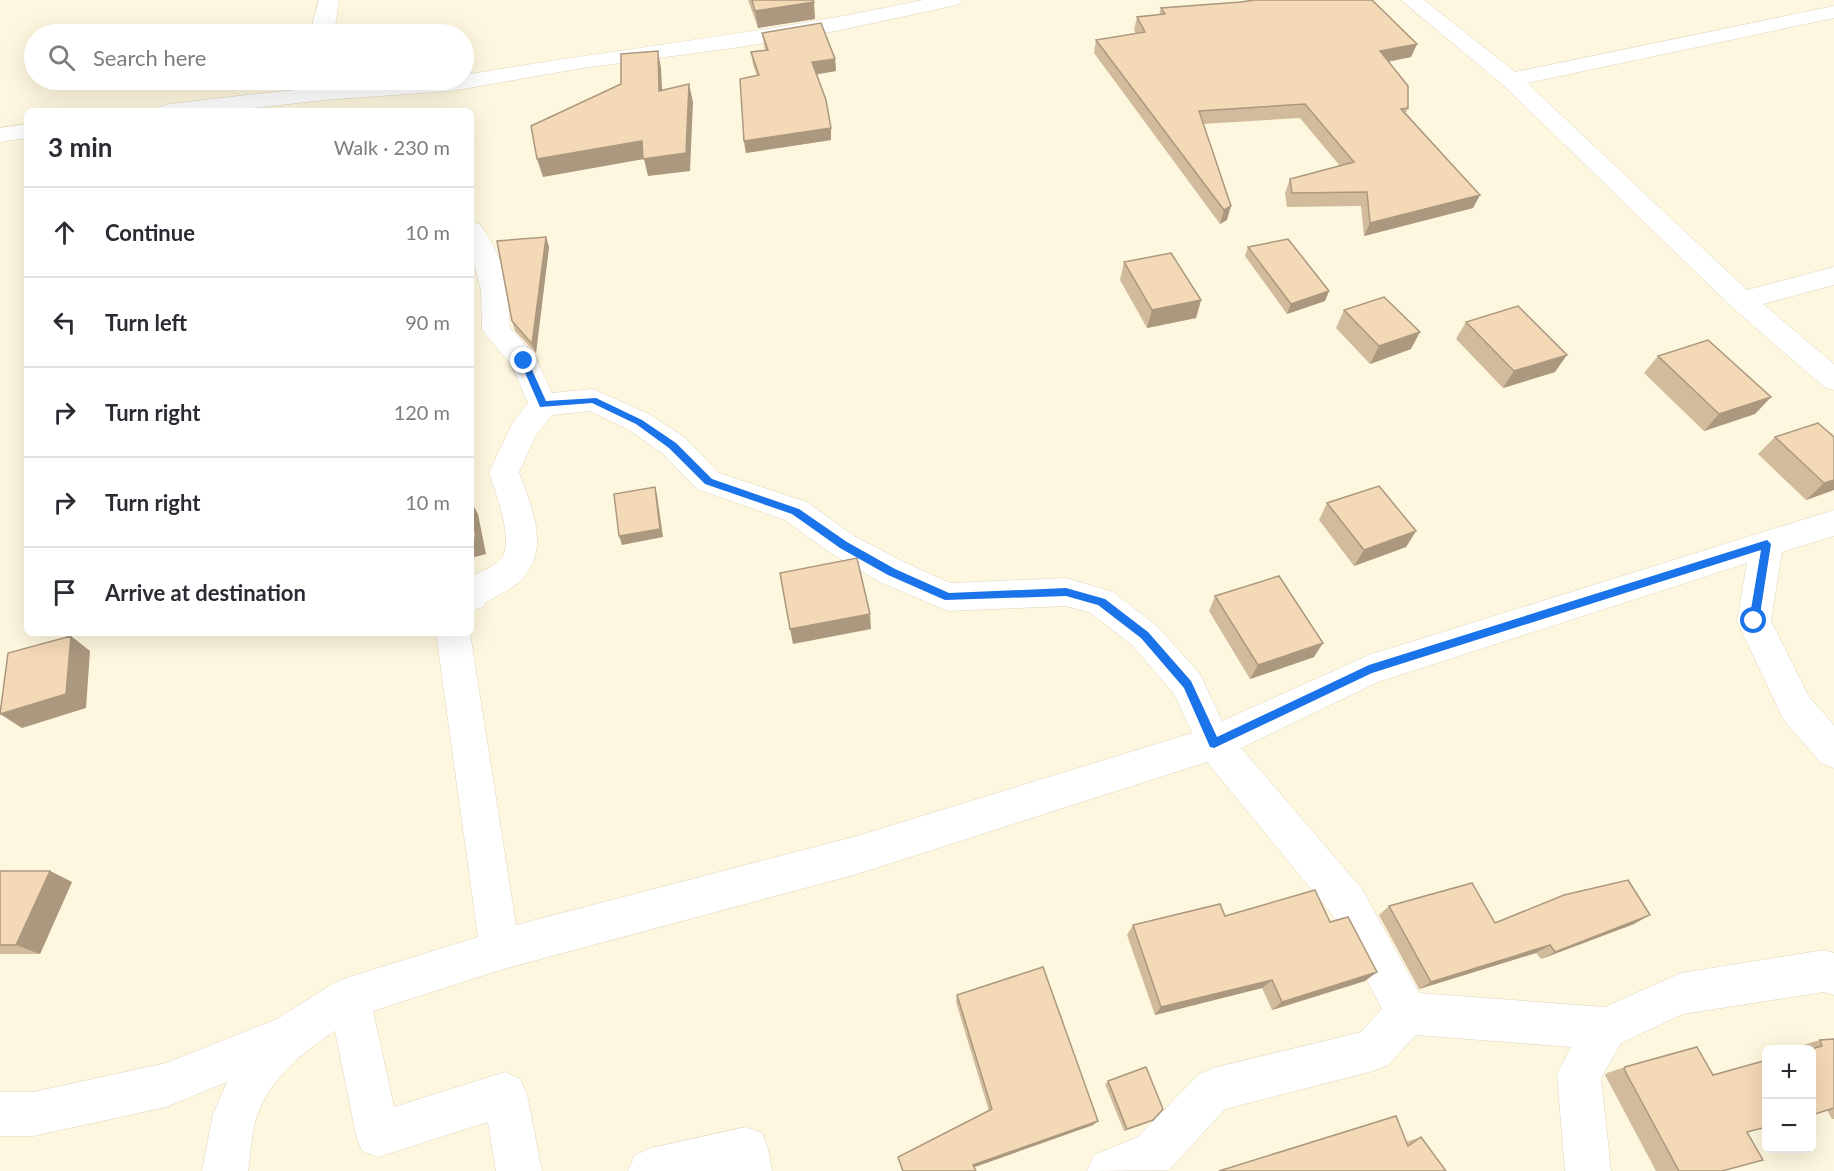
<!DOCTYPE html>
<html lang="en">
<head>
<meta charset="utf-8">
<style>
	body { margin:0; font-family:Lato,sans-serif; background:#f7f7f7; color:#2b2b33 }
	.controls { position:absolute; right:18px; bottom:18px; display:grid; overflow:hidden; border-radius:9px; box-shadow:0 6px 24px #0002 }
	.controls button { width:54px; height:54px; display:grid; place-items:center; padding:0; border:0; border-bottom:2px solid #e1e1e2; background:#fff; color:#2b2b33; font:30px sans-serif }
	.stop { position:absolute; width:18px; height:18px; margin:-14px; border:4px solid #1a73e8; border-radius:50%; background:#fff }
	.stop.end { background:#1a73e8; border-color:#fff; box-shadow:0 2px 6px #0008 }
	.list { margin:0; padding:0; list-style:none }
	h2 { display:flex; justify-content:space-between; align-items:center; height:78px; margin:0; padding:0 24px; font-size:26px }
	h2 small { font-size:20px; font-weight:400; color:#7c7c81 }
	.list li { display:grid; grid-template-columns:39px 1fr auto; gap:18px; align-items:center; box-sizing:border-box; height:90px; padding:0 24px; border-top:2px solid #e1e1e2 }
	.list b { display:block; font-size:22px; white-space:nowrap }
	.list em { font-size:20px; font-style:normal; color:#7c7c81 }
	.icon { flex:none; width:33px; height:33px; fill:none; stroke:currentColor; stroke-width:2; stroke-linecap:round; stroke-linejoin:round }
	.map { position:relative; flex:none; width:1834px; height:1171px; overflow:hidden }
	.search { position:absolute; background:#fff; box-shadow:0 6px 24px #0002; left:24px; top:24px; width:450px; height:66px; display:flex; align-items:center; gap:15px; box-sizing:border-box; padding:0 21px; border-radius:33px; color:#7c7c81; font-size:22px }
	.panel { position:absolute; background:#fff; box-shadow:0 6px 24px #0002; left:24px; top:108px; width:450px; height:528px; border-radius:9px }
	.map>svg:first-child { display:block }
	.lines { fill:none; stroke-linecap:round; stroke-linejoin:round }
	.minor-casing { stroke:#e1d4bb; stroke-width:1 }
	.minor { fill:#fff; fill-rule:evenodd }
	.wall { fill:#d2bb9d }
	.shaded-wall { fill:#ab987f }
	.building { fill:#f4d9b6; stroke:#ab987f; stroke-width:1.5 }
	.route { fill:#1a73e8 }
</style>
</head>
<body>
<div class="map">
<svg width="1834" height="1171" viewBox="0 0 1834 1171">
	<rect width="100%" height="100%" fill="#fdf7df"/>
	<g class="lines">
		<defs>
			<path id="minor" d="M319,0H339L334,34H313V21Z
				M923,0H962L959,4L952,6L836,31L740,47L583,68L451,91L324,100L228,111H158L161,106L169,104C267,93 365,80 464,80V75C617,49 771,33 923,0Z
				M1401,0H1424L1515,72L1834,6V18L1527,83L1747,290L1834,267V285L1763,304L1834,364V390L1824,387L1732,307L1503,85Z
				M27,124V138L0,142V128Z
				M471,222L480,224L491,241L502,265L507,290L510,328L534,354L552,393L593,389L649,414L684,437L719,473L807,502L854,536L904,562L950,583L1066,578L1113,592L1156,625L1200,674L1222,721L1369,655L1834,510V536L1782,552L1771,621L1809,697L1834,725V768L1821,763L1783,719L1737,621L1747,563L1378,682L1241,748L1362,889L1419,993L1605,1007L1681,973L1824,950L1834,953V995L1824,992L1683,1014L1621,1043L1601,1078L1611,1171H1565L1557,1074L1571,1047L1416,1035L1388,1065L1373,1071L1225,1109L1169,1170L1087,1171L1094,1155L1138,1137L1198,1075L1213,1068L1361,1032L1382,1009L1334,917L1207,762L857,874L500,970L373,1011L394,1107L505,1072L520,1079L527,1094L542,1171H496L488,1122L378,1157L362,1151L356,1135L335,1031C303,1052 270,1078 257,1116C251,1133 251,1153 248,1171H202L213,1114L227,1082L166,1107L33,1136H0V1092H33L166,1063L277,1019L334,983L349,977L478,937L436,633H470L516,925L857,836L1192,733L1175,695L1132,645L1091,613L1066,606L948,611L880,582L832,554L785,520L697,489L662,453L629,430L590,411L552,415L536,435L519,472C531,505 550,547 524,577C514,589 497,595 485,603L483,607L471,611V577C480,572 497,566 503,556C513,536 495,492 489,472L513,422L528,403L512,366L482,330L481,290L471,253Z
				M746,1127L762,1133L768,1149L772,1171H628L635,1155L651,1148Z"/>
		</defs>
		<use href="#minor" class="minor-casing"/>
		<use href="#minor" class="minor"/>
	</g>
	<path class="wall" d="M748,0H813L815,19L758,28Z
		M1161,8L1417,44L1411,57L1388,62L1408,108L1406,113L1480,195L1473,208L1364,236L1361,206L1287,207L1285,193L1290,179L1340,166L1300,118L1203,124L1227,220L1220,224L1094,53L1096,40L1136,34L1134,30L1137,17L1159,15Z
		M762,33L835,59L836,71L817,74L831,140L746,153L744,141L757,76L753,65L751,52L765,50Z
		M546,237L549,247L536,353L515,331L512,321Z
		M1248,247L1329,291L1325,301L1287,314L1245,256Z
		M1124,262L1201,300L1196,318L1147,328L1120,280Z
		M1344,310L1411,349L1370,364L1336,328Z
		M1466,322L1555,372L1503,388L1456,339Z
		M1658,356L1771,397L1755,414L1704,431L1644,373Z
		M1775,437L1834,490L1806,500L1758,454Z
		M1327,503L1416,531L1406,547L1354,566L1319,520Z
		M1215,596L1314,657L1250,679L1209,611Z
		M0,871H50L72,882L40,954H0Z
		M1389,906L1495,923L1634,924L1541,959L1536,953L1419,989L1379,915Z
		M1225,916L1330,922L1377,972L1365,981L1272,1010L1262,988L1155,1015L1127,935L1133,925Z
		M957,995L1093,1125L974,1167L976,1171H902L898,1157L989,1111L956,1002Z
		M1834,1039V1119H1832L1827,1110L1812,1050H1798L1796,1047L1820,1040Z
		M1625,1067L1713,1075L1747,1132L1722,1171H1656L1605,1075L1607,1073Z
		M1108,1081L1149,1122L1124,1131L1105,1084Z
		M1421,1137L1446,1171H1219L1406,1142Z"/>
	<path class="shaded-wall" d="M814,2L815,19L758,28L755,11Z
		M1417,44L1411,57L1375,64L1380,51Z
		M658,51L661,68L663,108L659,91Z
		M835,59L836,71L813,75L812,62Z
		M689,84L693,102L690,171L648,176L644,159L543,177L537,159L642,141Z
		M831,128V140L746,153L744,141Z
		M1480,195L1473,208L1364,236L1370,223Z
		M1231,206L1227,220L1220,224L1224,210Z
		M546,237L549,247L536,353L532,344Z
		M1329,291L1325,301L1287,314L1291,304Z
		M1201,300L1196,318L1147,328L1152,310Z
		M1420,332L1411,349L1370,364L1379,346Z
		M1567,355L1555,372L1503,388L1514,371Z
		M1771,397L1755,414L1704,431L1719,414Z
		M1834,480V490L1806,500L1824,483Z
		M655,487L657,495L663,537L622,545L619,536Z
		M471,501L478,514L486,554L471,558Z
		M1416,531L1406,547L1354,566L1364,550Z
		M870,614L871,629L793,644L790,629Z
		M71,636L90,651L86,708L22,728L0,714Z
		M1323,643L1314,657L1250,679L1258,665Z
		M50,871L72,882L40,954L16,945Z
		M1650,915L1634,924L1541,959L1555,952Z
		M1550,945L1536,953L1419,989L1431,982Z
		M1377,972L1365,981L1272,1010L1282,1002Z
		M1272,980L1262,988L1155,1015L1161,1007Z
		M1153,1120L1149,1122L1124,1131L1127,1129Z
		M1098,1121L1093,1125L972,1168L973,1165Z"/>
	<path class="building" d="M752,0H813L814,2L755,11Z
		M1254,0H1372L1417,44L1380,51L1408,86V108L1401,109L1480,195L1370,223L1367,192L1292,193L1290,179L1354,162L1305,104L1199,111L1231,206L1224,210L1096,40L1145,32L1137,17L1165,14L1161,8L1241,2Z
		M821,23L835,59L812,62L826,100L831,128L744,141L740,79L759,75L751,52L768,50L762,33Z
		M658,51L659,91L689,84L686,153L643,159L642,141L537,159L531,126L621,84V54Z
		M546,237L532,344L512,321L497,241Z
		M1288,239L1329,291L1291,304L1248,247Z
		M1171,253L1201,300L1152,310L1124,262Z
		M1384,297L1420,332L1379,346L1344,310Z
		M1518,306L1567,355L1514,371L1466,322Z
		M1708,340L1771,397L1719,414L1658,356Z
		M1818,423L1834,437V480L1824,483L1775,437Z
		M1379,486L1416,531L1364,550L1327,503Z
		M655,487L660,529L619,536L614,494Z
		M471,508L476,537L471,539Z
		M857,558L870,614L790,629L780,573Z
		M1279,576L1323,643L1258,665L1215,596Z
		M71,636L66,694L0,714L8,653Z
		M0,871H50L16,945H0Z
		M1628,880L1650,915L1555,952L1550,945L1431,982L1389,906L1472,883L1495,923L1564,895Z
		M1315,890L1330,922L1348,917L1377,972L1282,1002L1272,980L1161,1007L1133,925L1220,904L1225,916Z
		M1043,967L1098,1121L973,1165L976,1171H903L898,1157L992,1109L957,995Z
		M1834,1039V1108L1812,1115V1050H1808L1822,1046L1820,1040Z
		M1697,1047L1713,1075L1767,1060V1127L1747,1132L1763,1160L1722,1171H1679L1624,1069L1625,1067Z
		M1146,1067L1163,1109L1153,1120L1127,1129L1108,1081Z
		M1396,1116L1408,1146L1421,1137L1446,1171H1219Z"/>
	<path class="route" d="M524,358L528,361L546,401L596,398L642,420L676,443L712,479L799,509L847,542L895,569L949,593L1066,588L1105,599L1148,632L1191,681L1217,737L1369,665L1767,540L1771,544L1759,621L1754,625L1749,621L1761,550L1372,673L1214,748L1210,747L1184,688L1141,638L1098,605L1066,596L945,600L888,575L840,548L792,514L705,484L669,448L636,424L592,403L540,407L520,361Z"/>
</svg>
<div class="controls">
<button>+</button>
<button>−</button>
</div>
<div class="stop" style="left:1754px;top:621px"></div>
<div class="stop end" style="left:524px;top:361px"></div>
<div class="search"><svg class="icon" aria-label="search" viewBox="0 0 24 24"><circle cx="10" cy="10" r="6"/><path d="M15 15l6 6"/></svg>Search here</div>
<section class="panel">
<h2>3 min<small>Walk · 230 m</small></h2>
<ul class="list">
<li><svg class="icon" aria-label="ahead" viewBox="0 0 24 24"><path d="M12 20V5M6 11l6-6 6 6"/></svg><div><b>Continue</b></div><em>10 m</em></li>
<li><svg class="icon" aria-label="left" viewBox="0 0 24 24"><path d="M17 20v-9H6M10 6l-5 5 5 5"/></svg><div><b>Turn left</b></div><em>90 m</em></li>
<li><svg class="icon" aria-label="right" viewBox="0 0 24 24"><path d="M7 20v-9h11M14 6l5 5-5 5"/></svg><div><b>Turn right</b></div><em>120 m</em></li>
<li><svg class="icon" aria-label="right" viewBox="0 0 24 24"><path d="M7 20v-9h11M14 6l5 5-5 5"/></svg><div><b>Turn right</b></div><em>10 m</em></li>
<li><svg class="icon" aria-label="arrive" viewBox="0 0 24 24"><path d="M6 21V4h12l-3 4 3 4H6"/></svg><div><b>Arrive at destination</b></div></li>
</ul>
</section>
</div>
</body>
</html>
